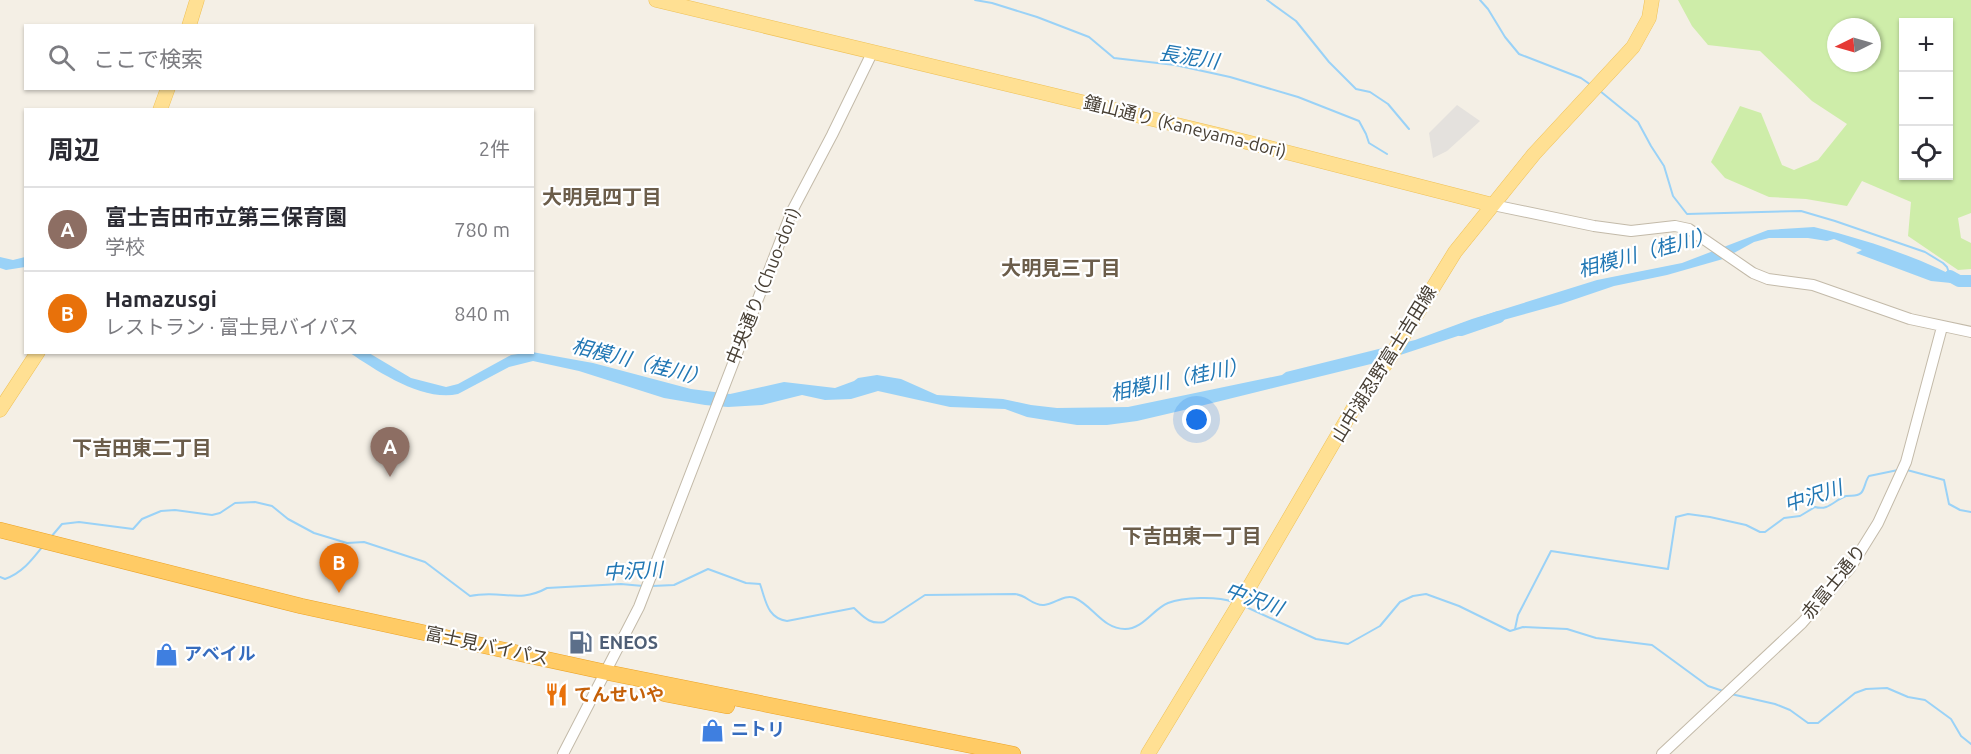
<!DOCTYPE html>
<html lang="ja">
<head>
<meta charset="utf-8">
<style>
	body { margin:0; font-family:Ubuntu,"Noto Sans JP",sans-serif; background:#f2f2f3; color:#2b2b33 }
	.controls { position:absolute; right:18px; top:18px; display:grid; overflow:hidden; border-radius:0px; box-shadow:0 2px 4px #0004 }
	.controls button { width:54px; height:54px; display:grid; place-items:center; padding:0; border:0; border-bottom:2px solid #e1e1e2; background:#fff; color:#2b2b33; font:30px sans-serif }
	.compass { position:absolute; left:1827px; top:18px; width:54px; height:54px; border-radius:50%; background:#fff; box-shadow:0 2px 4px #0004; rotate:265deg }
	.you { position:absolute; left:1197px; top:420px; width:21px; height:21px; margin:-15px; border:4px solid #fff; border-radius:50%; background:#1a73e8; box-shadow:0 0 0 9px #1a73e833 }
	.badge { display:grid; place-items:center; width:39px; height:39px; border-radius:50%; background:#b45309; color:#fff; font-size:20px; font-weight:700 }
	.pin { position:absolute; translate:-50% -50px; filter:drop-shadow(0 2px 3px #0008) }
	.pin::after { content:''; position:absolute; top:32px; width:21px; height:18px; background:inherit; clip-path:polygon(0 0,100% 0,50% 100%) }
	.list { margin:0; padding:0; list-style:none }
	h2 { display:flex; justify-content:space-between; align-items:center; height:78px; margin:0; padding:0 24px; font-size:26px }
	h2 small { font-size:20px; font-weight:400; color:#7c7c81 }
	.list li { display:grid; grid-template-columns:39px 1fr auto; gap:18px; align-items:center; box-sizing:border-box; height:84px; padding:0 24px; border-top:2px solid #e1e1e2 }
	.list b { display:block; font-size:22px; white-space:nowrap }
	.list p { margin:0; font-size:20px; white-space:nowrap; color:#7c7c81 }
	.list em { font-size:20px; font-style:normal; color:#7c7c81 }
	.icon { flex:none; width:33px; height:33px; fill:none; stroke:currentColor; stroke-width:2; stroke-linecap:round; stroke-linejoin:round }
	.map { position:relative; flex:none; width:1971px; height:754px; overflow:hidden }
	.search { position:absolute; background:#fff; box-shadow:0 2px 4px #0004; left:24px; top:24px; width:510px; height:66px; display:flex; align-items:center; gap:15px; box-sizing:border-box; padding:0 21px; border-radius:0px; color:#7c7c81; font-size:22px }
	.panel { position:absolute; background:#fff; box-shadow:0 2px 4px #0004; left:24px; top:108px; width:510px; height:246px; border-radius:0px }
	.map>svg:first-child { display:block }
	.green { fill:#ceeda9; fill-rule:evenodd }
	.parking { fill:#e4e1dd }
	.water { fill:#9ad2f7 }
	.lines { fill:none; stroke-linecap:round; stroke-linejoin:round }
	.stream { stroke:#9ad2f7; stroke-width:2 }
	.river { stroke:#9ad2f7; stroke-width:12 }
	.minor-casing { stroke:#c3baa9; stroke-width:12 }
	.major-casing { stroke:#efc157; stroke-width:15 }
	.highway-casing { stroke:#eca326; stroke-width:16 }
	.minor { stroke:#fff; stroke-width:10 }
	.major { stroke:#ffe093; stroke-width:14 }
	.highway { stroke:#ffcb65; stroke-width:15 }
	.labels { text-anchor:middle; stroke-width:4.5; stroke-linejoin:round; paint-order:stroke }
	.street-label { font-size:18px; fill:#473f34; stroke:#fff }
	.service-label { font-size:18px; font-weight:bold; fill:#4e5e75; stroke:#fff; text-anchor:start }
	.shop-label { font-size:18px; font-weight:bold; fill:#366cbe; stroke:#fff; text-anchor:start }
	.food-label { font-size:18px; font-weight:bold; fill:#c56008; stroke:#fff; text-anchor:start }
	.water-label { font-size:20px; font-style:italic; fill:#2177b4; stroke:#fff }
	.neighbourhood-label { font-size:20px; font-weight:bold; fill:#6b5d4a; stroke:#fff }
</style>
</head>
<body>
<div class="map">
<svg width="1971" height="754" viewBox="0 0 1971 754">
	<rect width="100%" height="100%" fill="#f4efe5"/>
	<path class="green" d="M1678,0H1971V213L1958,218L1961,238L1971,243V269L1958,270L1908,236L1911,202L1862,181L1847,206L1806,199L1769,197L1725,178L1711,162L1740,106L1761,113L1782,165L1794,170L1818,160L1847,124L1812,101L1760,51L1708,45L1692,26ZM1904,22H1948V176H1904ZM1836,27H1872V63H1836Z"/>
	<path class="parking" d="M1457,105L1480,121L1447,151L1433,158L1429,133Z"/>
	<path class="water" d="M1814,227C1868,240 1922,258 1971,285L1931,281L1856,253L1862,250L1834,239L1827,241L1808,238H1769L1754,242L1723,259L1667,275L1614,286L1561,304L1489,324L1484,322L1477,324L1476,327L1473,331L1379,362L1184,410L1137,421L1107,425H1077L1027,417L1005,409L950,407L878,391L851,399L825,400L802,395L762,405L728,407L705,405L664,398L579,371L533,361L509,367L458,394C423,402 377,371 350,353H369L411,378L446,387L458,384L511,355L532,352L593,363L691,389L730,394L784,382L835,388L854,381L858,378L877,375L901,379L937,395L1003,399L1031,405L1057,408L1128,407L1282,375L1286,372L1415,340L1472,319L1597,280L1682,263L1768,230Z
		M0,257L13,260L25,257V267L6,270L0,268Z"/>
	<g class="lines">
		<path class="stream" d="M975,0L992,3L1037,17L1089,37L1114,58L1175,65L1230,77L1298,97L1359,121L1366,134L1369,143L1387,154
			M1267,0L1296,21L1329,62L1356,89L1370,92L1388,104L1409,129
			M1480,0L1488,9L1505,37L1519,54L1581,78L1591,85
			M1600,91L1638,122L1651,146L1664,166L1673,196L1687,214L1801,211L1835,221L1925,252L1943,263L1947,267L1949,273
			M1907,470L1944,480L1949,504L1960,510L1971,512
			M51,537L62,524L79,522L133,529L142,519L161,511L175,510L212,515L220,513L235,503L255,502L272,506L288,519L314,533L347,543L364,542L425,562L470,596C501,589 518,604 547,588L621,584L643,586
			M0,577L5,579C22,573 32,560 43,546
			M652,586L674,585L708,569L746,583L760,584C766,601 767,618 787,621L854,608C864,617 870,625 884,622L925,595L1015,594C1027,595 1032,606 1044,605C1055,604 1064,594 1075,598C1093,606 1103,629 1125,629C1143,629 1153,609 1168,603C1183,597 1218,596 1233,602
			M1244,606L1316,639L1348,644L1380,626L1400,602L1413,596L1426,594L1459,606L1510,631L1523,627L1567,629L1596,638L1652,645L1708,686L1723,691
			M1515,629L1518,615L1551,551L1668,569L1676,517L1688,514L1710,517L1746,525L1760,532H1765L1784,518L1800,516L1815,507C1829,511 1834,500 1846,496C1851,495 1857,497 1861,493C1865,489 1865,481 1869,476L1898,470
			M1731,694L1775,704L1790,710L1808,723H1818L1855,693L1866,689L1887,688L1908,697L1925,700L1951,719L1961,736L1971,744"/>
		<path class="river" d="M1950,276L1959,281H1971
			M1461,330L1499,317"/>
		<defs>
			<path id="minor" d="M1493,205L1594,226L1631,231L1675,226L1689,229L1753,273L1768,279L1813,285L1910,319L1971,332
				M563,754L639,607L792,211L832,135L872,53
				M1662,754L1802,623L1850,568L1878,523L1906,462L1942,327"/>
			<path id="major" d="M656,0L1219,135L1493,205
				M189,26L197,0
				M160,110L168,88
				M0,410L38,352
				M1148,754L1244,596L1353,409L1389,359L1455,252L1534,154L1633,47L1649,18L1652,0"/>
			<path id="highway" d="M0,530L301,606L605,672L1013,754
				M665,694L727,706"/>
		</defs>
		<use href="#minor" class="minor-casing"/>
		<use href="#major" class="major-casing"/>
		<use href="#highway" class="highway-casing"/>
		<use href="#minor" class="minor"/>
		<use href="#major" class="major"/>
		<use href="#highway" class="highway"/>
	</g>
	<defs>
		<symbol id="fuel-bare" viewBox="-9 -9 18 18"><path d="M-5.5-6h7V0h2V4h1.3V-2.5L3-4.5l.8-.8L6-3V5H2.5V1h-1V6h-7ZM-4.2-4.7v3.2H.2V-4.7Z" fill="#5c6f8a" stroke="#fff" stroke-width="2.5" paint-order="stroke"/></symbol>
		<symbol id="shop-bare" viewBox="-9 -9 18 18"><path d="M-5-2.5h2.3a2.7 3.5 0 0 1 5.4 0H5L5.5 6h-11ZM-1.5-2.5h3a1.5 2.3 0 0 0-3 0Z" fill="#3f7fe0" stroke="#fff" stroke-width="2.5" paint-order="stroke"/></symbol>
		<symbol id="restaurant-bare" viewBox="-9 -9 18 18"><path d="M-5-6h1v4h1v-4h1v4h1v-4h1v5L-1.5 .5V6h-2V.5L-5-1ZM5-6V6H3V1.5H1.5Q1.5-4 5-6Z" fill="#e8710a" stroke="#fff" stroke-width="2.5" paint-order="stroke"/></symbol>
	</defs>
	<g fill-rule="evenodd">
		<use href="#fuel-bare" x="564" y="626" width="33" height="33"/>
		<use href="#shop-bare" x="150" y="638" width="33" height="33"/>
		<use href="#restaurant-bare" x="540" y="678" width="33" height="33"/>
		<use href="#shop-bare" x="696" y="714" width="33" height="33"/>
	</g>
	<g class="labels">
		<g class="street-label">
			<text transform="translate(1185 127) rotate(14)" y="6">鐘山通り (Kaneyama-dori)</text>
			<text transform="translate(763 286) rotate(-68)" y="6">中央通り (Chuo-dori)</text>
			<text transform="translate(1384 364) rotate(-58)" y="6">山中湖忍野富士吉田線</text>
			<text transform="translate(1834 582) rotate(-51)" y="6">赤富士通り</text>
			<text transform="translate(487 646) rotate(12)" y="6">富士見バイパス</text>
		</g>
		<g class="service-label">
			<text x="599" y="649">ENEOS</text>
		</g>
		<g class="shop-label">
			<text x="184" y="660">アベイル</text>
			<text x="731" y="736">ニトリ</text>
		</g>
		<g class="food-label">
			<text x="574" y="701">てんせいや</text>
		</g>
		<g class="water-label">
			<text transform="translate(1189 57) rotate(9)" y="7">長泥川</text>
			<text transform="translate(1646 252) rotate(-15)" y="7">相模川（桂川）</text>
			<text transform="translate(640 362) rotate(14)" y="7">相模川（桂川）</text>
			<text transform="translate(1179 379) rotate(-12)" y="7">相模川（桂川）</text>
			<text transform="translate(1813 496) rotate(-18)" y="7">中沢川</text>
			<text transform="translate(633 571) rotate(-3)" y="7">中沢川</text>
			<text transform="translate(1254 599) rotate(20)" y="7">中沢川</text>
		</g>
		<g class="neighbourhood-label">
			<text x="602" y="204">大明見四丁目</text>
			<text x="1061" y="275">大明見三丁目</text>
			<text x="142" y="455">下吉田東二丁目</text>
			<text x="1192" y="543">下吉田東一丁目</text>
		</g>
	</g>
</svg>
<div class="controls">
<button>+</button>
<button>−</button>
<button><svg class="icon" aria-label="locate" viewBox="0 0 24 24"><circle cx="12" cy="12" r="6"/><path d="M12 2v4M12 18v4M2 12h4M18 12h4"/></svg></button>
</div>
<svg class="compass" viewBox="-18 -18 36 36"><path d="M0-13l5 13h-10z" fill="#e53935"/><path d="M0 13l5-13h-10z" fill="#7c7c81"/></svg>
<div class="you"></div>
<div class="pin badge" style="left:390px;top:477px;background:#8d6e63">A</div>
<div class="pin badge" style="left:339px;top:593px;background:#e8710a">B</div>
<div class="search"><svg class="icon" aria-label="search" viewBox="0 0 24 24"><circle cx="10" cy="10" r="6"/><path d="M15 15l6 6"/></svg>ここで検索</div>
<section class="panel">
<h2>周辺<small>2件</small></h2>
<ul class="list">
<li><span class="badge" style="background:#8d6e63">A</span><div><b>富士吉田市立第三保育園</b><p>学校</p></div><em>780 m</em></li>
<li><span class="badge" style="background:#e8710a">B</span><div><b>Hamazusgi</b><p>レストラン · 富士見バイパス</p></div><em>840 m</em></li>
</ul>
</section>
</div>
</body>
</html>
